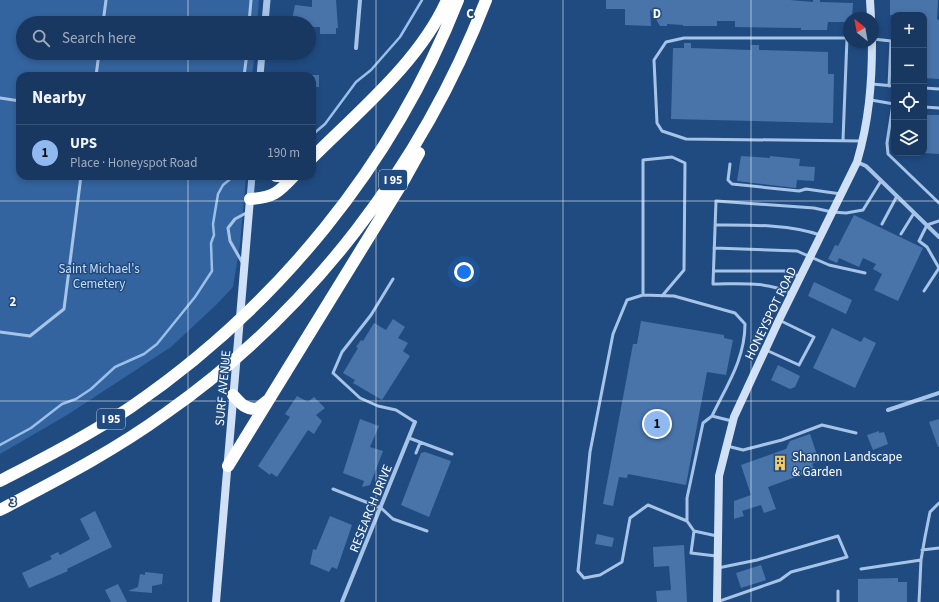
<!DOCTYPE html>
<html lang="en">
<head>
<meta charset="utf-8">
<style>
	body { margin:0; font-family:"Source Sans 3",sans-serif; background:#213f67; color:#f1f3f6 }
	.controls { position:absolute; right:12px; top:12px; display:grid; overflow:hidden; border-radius:8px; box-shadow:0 2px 6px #0003 }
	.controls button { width:36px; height:36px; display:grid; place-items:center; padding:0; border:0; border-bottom:1px solid #365276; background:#183861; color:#f1f3f6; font:20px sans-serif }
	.compass { position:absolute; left:843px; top:12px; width:36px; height:36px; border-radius:50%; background:#183861; box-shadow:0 2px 6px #0003; rotate:329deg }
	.you { position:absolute; left:464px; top:272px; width:14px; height:14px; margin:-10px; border:3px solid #fff; border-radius:50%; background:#1a73e8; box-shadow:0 0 0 6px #1a73e833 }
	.badge { display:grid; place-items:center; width:26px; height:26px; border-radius:50%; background:#90b9f0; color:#111; font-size:13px; font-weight:700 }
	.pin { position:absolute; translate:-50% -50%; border:2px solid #fff; box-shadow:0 1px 4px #0006 }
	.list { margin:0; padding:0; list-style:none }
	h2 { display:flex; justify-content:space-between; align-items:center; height:52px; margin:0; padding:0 16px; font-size:17px }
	h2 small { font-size:13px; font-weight:400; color:#9facbd }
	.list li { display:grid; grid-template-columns:26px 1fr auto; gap:12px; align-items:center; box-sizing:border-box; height:56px; padding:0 16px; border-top:1px solid #365276 }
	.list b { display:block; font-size:15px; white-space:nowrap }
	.list p { margin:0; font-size:13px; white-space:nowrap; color:#9facbd }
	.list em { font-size:13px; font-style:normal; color:#9facbd }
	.icon { flex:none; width:22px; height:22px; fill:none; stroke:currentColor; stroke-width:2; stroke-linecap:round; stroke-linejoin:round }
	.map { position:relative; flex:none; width:939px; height:602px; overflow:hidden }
	.search { position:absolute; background:#183861; box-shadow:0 2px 6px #0003; left:16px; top:16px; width:300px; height:44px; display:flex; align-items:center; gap:10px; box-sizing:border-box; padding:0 14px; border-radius:22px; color:#9facbd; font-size:15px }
	.panel { position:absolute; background:#183861; box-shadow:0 2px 6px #0003; left:16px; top:72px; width:300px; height:108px; border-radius:12px }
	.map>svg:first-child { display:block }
	.green { fill:#34649f }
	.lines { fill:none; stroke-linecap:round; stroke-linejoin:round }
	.stream { stroke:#99bfea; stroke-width:2.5 }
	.building { fill:#4874aa }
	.service { stroke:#a6c4e8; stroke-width:3 }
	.minor { stroke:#a6c4e8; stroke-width:4 }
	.tertiary { stroke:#a6c4e8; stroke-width:7 }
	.secondary { stroke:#d0e1f7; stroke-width:8 }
	.motorway { stroke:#fff; stroke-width:12 }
	.grid { fill:none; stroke:#fff; stroke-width:1; stroke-opacity:0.55 }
	.labels { text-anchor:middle; stroke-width:3; stroke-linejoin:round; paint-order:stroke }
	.shield { fill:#204b81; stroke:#bcc9d9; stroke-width:1 }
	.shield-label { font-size:12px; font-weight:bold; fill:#fff }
	.park-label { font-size:13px; fill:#cadef6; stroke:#204b81 }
	.street-label { font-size:13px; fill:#fff; stroke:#204b81 }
	.poi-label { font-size:13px; fill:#fff; stroke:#204b81; text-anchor:start }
	.grid-label { font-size:13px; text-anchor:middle; font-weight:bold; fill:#fff; stroke:#204b81; stroke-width:3; stroke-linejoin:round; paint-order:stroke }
</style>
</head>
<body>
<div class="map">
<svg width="939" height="602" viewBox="0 0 939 602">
	<rect width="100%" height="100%" fill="#204b81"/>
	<path class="green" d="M0,0H259L257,23H23V53H255L252,76H20V176H246L240,244L233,287L216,305L171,347L67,415L0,454Z"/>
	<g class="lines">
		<path class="stream" d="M312,135L325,124L356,82L371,70L400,37L422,0
			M0,445L31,428L62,404L76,399L91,389L115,367L144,354L157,344L195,297L212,271L211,243L214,235L213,224L218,194L223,185L234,176"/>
	</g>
	<path class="building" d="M312,0H336L338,28H336V34H320V27H310V23L292,21L295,5L312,7Z
		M606,0H790L813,2V0H820V2L853,3L852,18H849V22H828L827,30H801V28L735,27V21H717V26H683V25L667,24V26H660L650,9L651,26L625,25V9H606Z
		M890,0H938L937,19L939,20V79L924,78V15H890Z
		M684,43H691V48L751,50V45H759V50L828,52V74H834L833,123L671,119L673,48H684Z
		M312,75H319V87H312Z
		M924,115H939V154L924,153Z
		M741,156L770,158V156L800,159L799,166L815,167L814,181L797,180L796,188L737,181Z
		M854,215L923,248L898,301L874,290L882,274L873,269L876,264L863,258L859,267L839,258L837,263L828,259L835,245L838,246Z
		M814,282L852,300L846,314L808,296Z
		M393,319L405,327L398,338L408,343L403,351L410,356L382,400L353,383L355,380L343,373L358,348L356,347L361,340L363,341L374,323L386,330Z
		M641,321L724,335V338L733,340L726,375L707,372L686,485L628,474L627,478L619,477L613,506L603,504L633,344H637Z
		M832,328L861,342L864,337L876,343L855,388L813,368Z
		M778,365L800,376L795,387L790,389L771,380Z
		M297,396L308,402L314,397L325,408L316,415L322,421L314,434L308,430L277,477L271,473L270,475L258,466L290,417L285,414Z
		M360,419L379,426L370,447L383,451L370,485L362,487L364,481L343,473Z
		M939,419V447H938L929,422Z
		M879,431V433L884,432L888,444L873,450L867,435Z
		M810,434L819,461L812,464L815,470L768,487L776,509L764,513L761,505L742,511L744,516L734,519V501L751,495L741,465L786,449L790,441Z
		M425,452L451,461L429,517L401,505L421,453Z
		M95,511L112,547L67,569L68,571L29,588L22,573L52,559L50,556L58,552L60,555L90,539L80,519Z
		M330,516L352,525L337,569L332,567L329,572L310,564L313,549L316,550Z
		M597,534L614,538L612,547L595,544Z
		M684,545L687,602H657L656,591L671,590L669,566L654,567L653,547Z
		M761,565L766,580L741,588L736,573Z
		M145,572L163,574L162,584L152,586V593L128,591L138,587L140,574L145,575Z
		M898,578V582H907V602H858V579Z
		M118,584L127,602H111L105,590Z"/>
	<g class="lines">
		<path class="service" d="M103,23L106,0
			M249,23L251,0
			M849,38H684L666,42L654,60L657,123L662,131L686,139L861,141
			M873,39L891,41L889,86
			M96,76L99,53
			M244,76L247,53
			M872,84L894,86
			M924,88L939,89
			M0,98L20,101
			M871,100L894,104
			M893,104L887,143L888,154L939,203
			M924,107L939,108
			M843,140L847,38
			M730,164L728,180L732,184L799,191L806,189L841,194
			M882,224L897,196
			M715,225C748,225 790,224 820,235
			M901,234L914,213
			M714,248L797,251L829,265L865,273
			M242,262L230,241L228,228L235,219L248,212
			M714,271H784L799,276
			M393,279L371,315L342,352L333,373L360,398L378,406L396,410L415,422
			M924,291L939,268L927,247L919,241L927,225L939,221
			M790,293C766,281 739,284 713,284L716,201L814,208L832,212L846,213L863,210L881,181
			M643,295V160L672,157L685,163L684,270L662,296
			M0,332L30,336L64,309L81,176
			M766,350L799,365L814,337L779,320
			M409,438L452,454
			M727,446L743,450L782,440L822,425L856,433
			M416,453L420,443
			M333,489L381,508L393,519L427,531
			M687,521V498L703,423L712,416
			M694,531L691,553L716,556
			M717,536L694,531L687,521L648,505L630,518L622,562L600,575L584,578L578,571L590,452L613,334L627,300L643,295L674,296L735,313L745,324C745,359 727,385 712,416L732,421
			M922,550L939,548
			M861,569L921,560
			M838,591V602
			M717,602L780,580L791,572L847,557L838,536L757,560L718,568
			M919,602L921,560L925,537L930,512L939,503"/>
		<path class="minor" d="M356,48L360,0
			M857,162L866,166L939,237
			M888,410L939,393
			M342,602L415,422"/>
		<path class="tertiary" d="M265,23L267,0
			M260,76L262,53
			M250,199L252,176"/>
		<path class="secondary" d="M870,0L871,18
			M216,602L250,199
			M717,602L719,476L734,417L779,320L857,162C869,121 872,84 872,42"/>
		<path class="motorway" d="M312,158C359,111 420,61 447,0
			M276,176H285
			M250,199C273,198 279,192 294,176
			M233,395C241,404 245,409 257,409L267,401
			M228,466L404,180L419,153
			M0,481C44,458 89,435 131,407C277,307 393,165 458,0
			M0,510C57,480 114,451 166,413C311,311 422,165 486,0"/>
	</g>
	<path class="grid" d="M188,0V23M376,0V602M563,0V602M751,0V602M188,53V76M188,176V602M0,201H939M0,401H939"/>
	<defs>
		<symbol id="building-bare" viewBox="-9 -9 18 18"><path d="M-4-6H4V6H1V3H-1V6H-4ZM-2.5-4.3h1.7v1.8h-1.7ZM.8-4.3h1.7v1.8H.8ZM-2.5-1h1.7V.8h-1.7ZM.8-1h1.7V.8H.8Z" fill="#f6cc66" stroke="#204b81" stroke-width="2.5" paint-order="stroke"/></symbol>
	</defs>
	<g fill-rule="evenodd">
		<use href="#building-bare" x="769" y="452" width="22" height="22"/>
	</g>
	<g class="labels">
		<g class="shield">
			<rect x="379" y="170" width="28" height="20" rx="3"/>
			<rect x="97" y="409" width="28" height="20" rx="3"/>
		</g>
		<g class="shield-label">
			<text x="393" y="184">I 95</text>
			<text x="111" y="423">I 95</text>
		</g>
		<g class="park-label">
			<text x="99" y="273">Saint Michael's<tspan x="99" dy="15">Cemetery</tspan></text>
		</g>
		<g class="street-label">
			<text transform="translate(770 313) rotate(-64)" y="5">HONEYSPOT ROAD</text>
			<text transform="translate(222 388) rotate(-85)" y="5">SURF AVENUE</text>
			<text transform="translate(370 508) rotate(-68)" y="5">RESEARCH DRIVE</text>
		</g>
		<g class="poi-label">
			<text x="792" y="461">Shannon Landscape<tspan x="792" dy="15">&amp; Garden</tspan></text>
		</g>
	</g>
	<g class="grid-label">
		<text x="470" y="18">C</text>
		<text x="657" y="18">D</text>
		<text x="13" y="306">2</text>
		<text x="13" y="506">3</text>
	</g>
</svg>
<div class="controls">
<button>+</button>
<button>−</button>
<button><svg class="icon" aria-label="locate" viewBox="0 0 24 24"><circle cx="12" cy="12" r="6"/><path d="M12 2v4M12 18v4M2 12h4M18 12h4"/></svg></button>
<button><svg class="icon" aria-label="layers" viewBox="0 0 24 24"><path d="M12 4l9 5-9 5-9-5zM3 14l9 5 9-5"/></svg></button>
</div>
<svg class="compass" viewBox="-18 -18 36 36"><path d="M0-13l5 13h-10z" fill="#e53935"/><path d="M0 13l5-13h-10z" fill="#9facbd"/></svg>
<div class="you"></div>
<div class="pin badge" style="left:657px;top:424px">1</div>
<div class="search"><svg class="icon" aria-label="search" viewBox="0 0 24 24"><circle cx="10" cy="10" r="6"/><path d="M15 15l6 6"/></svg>Search here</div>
<section class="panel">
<h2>Nearby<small></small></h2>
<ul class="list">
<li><span class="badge">1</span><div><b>UPS</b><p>Place · Honeyspot Road</p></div><em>190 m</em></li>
</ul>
</section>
</div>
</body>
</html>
